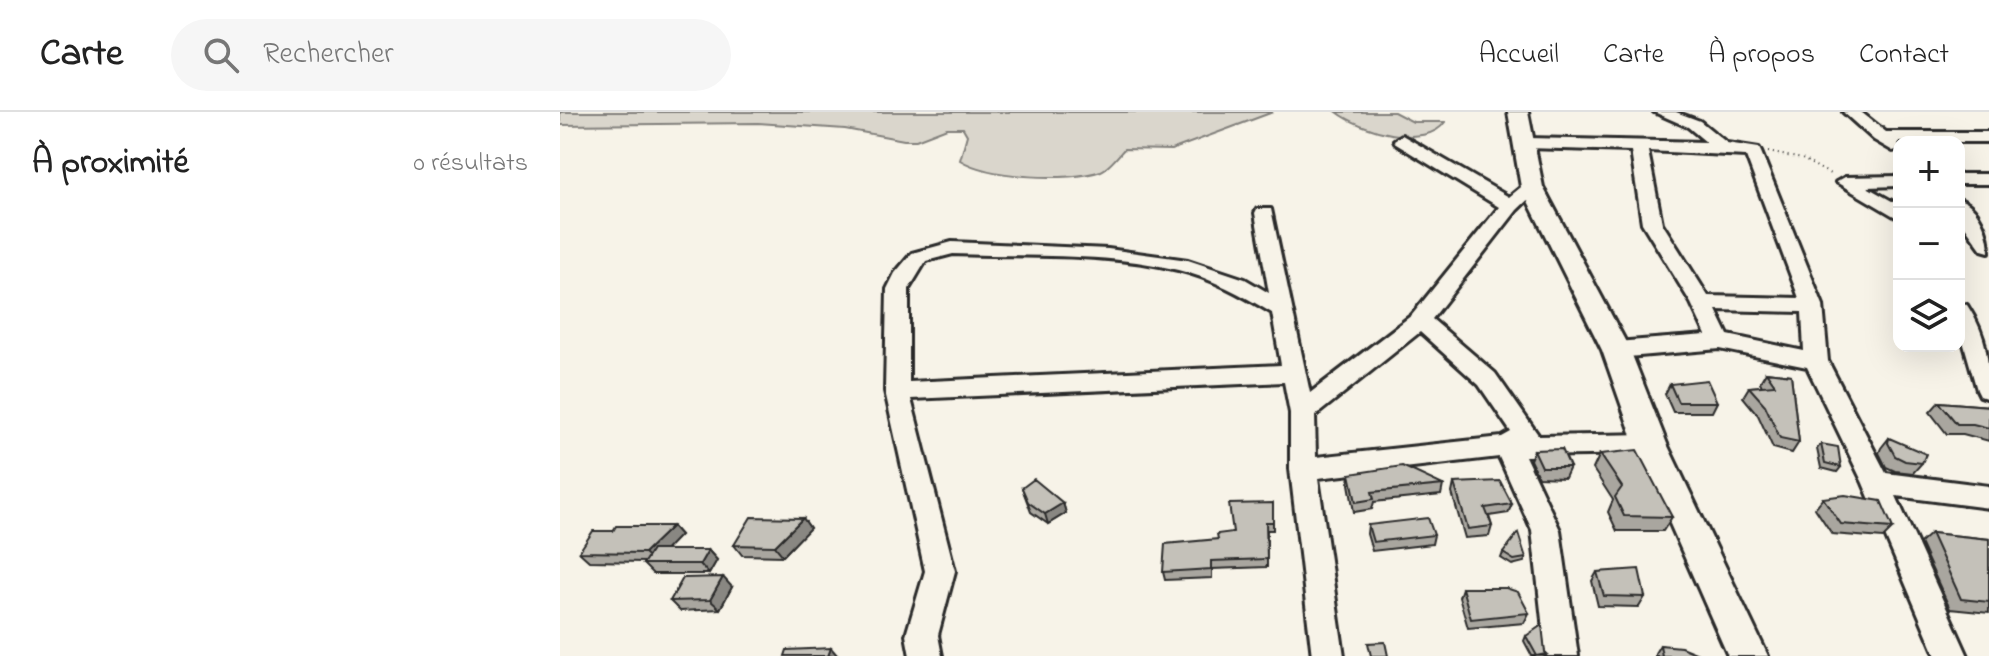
<!DOCTYPE html>
<html lang="fr">
<head>
<meta charset="utf-8">
<style>
	body { margin:0; font-family:"Indie Flower",sans-serif; background:#f6f6f6; color:#222 }
	.controls { position:absolute; right:24px; top:24px; display:grid; overflow:hidden; border-radius:16px; box-shadow:0 8px 32px #0002 }
	.controls button { width:72px; height:72px; display:grid; place-items:center; padding:0; border:0; border-bottom:2px solid #e0e0e0; background:#fff; color:#222; font:40px sans-serif }
	.list { margin:0; padding:0; list-style:none }
	h2 { display:flex; justify-content:space-between; align-items:center; height:104px; margin:0; padding:0 32px; font-size:34px }
	h2 small { font-size:26px; font-weight:400; color:#767676 }
	.icon { flex:none; width:44px; height:44px; fill:none; stroke:currentColor; stroke-width:2; stroke-linecap:round; stroke-linejoin:round }
	.map { position:relative; flex:none; width:1429px; height:544px; overflow:hidden }
	header { display:flex; align-items:center; gap:48px; box-sizing:border-box; height:112px; padding:0 40px; background:#fff; border-bottom:2px solid #e0e0e0 }
	header strong { font-size:38px }
	nav { display:flex; gap:44px; margin-inline-start:auto; font-size:28px }
	.search { width:560px; height:72px; background:#f6f6f6; display:flex; align-items:center; gap:20px; box-sizing:border-box; padding:0 28px; border-radius:44px; color:#767676; font-size:30px }
	main { display:flex }
	aside { flex:1; background:#fff }
	.map>svg:first-child { display:block }
	.green { fill:#dad6cc; stroke:#82807c; stroke-width:2 }
	.lines { fill:none; stroke-linecap:round; stroke-linejoin:round }
	.minor-casing { stroke:#2b2b2b; stroke-width:6 }
	.major-casing { stroke:#2b2b2b; stroke-width:6 }
	.path { stroke:#2b2b2b; stroke-width:2; stroke-dasharray:1 4; stroke-linecap:butt }
	.minor { fill:#f7f3e8; fill-rule:evenodd }
	.major { fill:#f7f3e8; fill-rule:evenodd }
	.wall { fill:#a9a69f; stroke:#2b2b2b; stroke-width:2 }
	.shaded-wall { fill:#898782; stroke:#2b2b2b; stroke-width:2 }
	.building { fill:#c4c1b9; stroke:#2b2b2b; stroke-width:2 }
</style>
</head>
<body>
<header>
<strong>Carte</strong>
<div class="search"><svg class="icon" aria-label="search" viewBox="0 0 24 24"><circle cx="10" cy="10" r="6"/><path d="M15 15l6 6"/></svg>Rechercher</div>
<nav><a>Accueil</a><a>Carte</a><a>À propos</a><a>Contact</a></nav>
</header>
<main>
<aside>
<h2>À proximité<small>0 résultats</small></h2>
<ul class="list">
</ul>
</aside>
<div class="map">
<svg width="1429" height="544" viewBox="0 0 1429 544">
	<rect width="100%" height="100%" fill="#f7f3e8"/>
	<filter id="ink" filterUnits="userSpaceOnUse"><feTurbulence type="fractalNoise" baseFrequency=".0125" numOctaves="2"/><feDisplacementMap in="SourceGraphic" scale="16" xChannelSelector="R" yChannelSelector="G"/><feConvolveMatrix kernelMatrix="1 2 1 2 8 2 1 2 1" color-interpolation-filters="sRGB"/></filter>
	<g filter="url(#ink)">
		<path class="green" d="M0,0H713L611,38L564,37C558,44 549,56 541,59C509,70 429,66 400,48L407,23L403,16H387L356,28H344L285,17L198,11L0,13Z
			M777,0H834L853,10H885C866,38 800,18 777,0Z"/>
		<g class="lines">
			<defs>
				<path id="minor" d="M1094,0H1116L1140,9L1167,31L1199,36L1201,40L1263,193L1268,249L1326,361L1429,374V396L1336,384L1408,544H1376L1303,371L1247,255L1160,237L1056,246L1045,238L1056,230L1146,223L1131,191L1082,111L1071,39L967,36L959,31L967,26L1146,30L1128,15ZM1088,39L1186,44L1239,186L1148,184L1102,111ZM1156,198L1242,200L1244,239L1168,223Z
					M1283,0H1301L1326,20H1429V30H1338L1339,37L1333,39L1314,28Z
					M842,23L949,85L966,71H978L981,75L957,98L872,207L935,261L979,324L1091,322L1100,325L1104,332L1100,339L1091,342L965,344L1000,418L1018,544H986L972,418L939,345L758,366L784,544H752L730,357V301L724,270L351,287L395,459L378,523L382,544H350L346,523L365,459L325,279L327,177L335,161L352,141L392,130L548,137L628,148L685,167L709,181L695,101L697,97H711L750,281L852,203L939,95L836,32L834,28ZM393,142C466,145 547,140 618,158C652,166 682,183 712,201L721,253L349,270V177L366,149ZM860,220L919,273L951,320L942,325L756,345L755,304Z
					M1399,62H1429V72H1399Z
					M1339,64V74L1307,75L1339,93V107L1276,70L1285,65Z
					M1399,87C1419,93 1429,121 1429,140L1422,138L1399,106Z
					M1399,191L1407,193C1428,225 1429,250 1429,287L1420,284L1417,278L1399,215Z"/>
				<path id="major" d="M948,0H968L983,75L1070,238L1107,332L1208,544H1168L1075,332L1042,238L961,75Z"/>
			</defs>
			<use href="#minor" class="minor-casing"/>
			<use href="#major" class="major-casing"/>
			<path class="path" d="M1208,40L1242,47L1272,63"/>
			<use href="#minor" class="minor"/>
			<use href="#major" class="major"/>
		</g>
		<path class="wall" d="M1206,260L1231,263L1239,330L1232,341L1213,336L1198,303L1183,285L1189,275L1202,274L1200,270Z
			M1110,272L1157,290L1152,300H1113L1105,282Z
			M1379,290L1429,294V329L1403,322H1387L1370,300Z
			M1329,326L1362,351L1353,361L1335,359L1326,355L1319,341L1321,336Z
			M1261,332L1281,355L1277,360L1261,356L1257,337Z
			M974,338L1010,355L1005,366L978,365L970,348Z
			M1040,342L1112,405L1103,419H1057L1048,400L1053,388L1033,357Z
			M790,362L883,373L881,383L814,390L812,397L794,400L789,372Z
			M894,371L952,392L948,401L929,404L932,414L929,424L905,426L892,381Z
			M462,376L503,391L506,401L488,412L471,400Z
			M1263,386L1333,416L1323,426L1272,422L1255,396Z
			M713,391V418H707V455L652,457V466L605,468L603,460L658,427L672,420Z
			M243,406L250,416L223,444L182,443L174,433Z
			M808,413L874,423L872,432L812,439L807,422Z
			M112,414L120,423L105,438H148L157,448L149,462H93L83,452L84,450L29,449L19,440L53,419Z
			M1371,421L1429,427V501L1390,497L1360,431Z
			M943,441L966,446L964,450L952,453L941,446Z
			M1037,460L1085,485L1079,495L1038,494L1032,469Z
			M172,475L160,497L120,499L110,489Z
			M902,476L969,501L964,511L908,516L899,485Z
			M966,524L985,540L987,542L986,544H972L964,529Z
			M1100,533L1143,544H1095V541Z"/>
		<path class="shaded-wall" d="M503,391L506,401L488,412L485,402Z
			M243,406L250,416L223,444L215,434Z
			M112,414L120,423L94,450L84,441Z
			M148,438L157,448L149,462L140,452Z
			M163,465L172,475L160,497L150,488Z
			M271,536L278,544H268Z"/>
		<path class="building" d="M1206,260L1231,263L1239,330L1220,326L1205,293L1189,275L1215,273Z
			M1147,268L1157,290H1118L1110,272Z
			M1379,290L1429,294V316L1413,312H1397Z
			M1329,326L1366,342L1362,351L1345,349L1335,344L1328,331Z
			M1261,332L1278,335L1281,355L1265,351Z
			M1002,337L1010,355H982L974,338Z
			M1077,338L1112,405L1064,404L1055,385L1062,375L1040,342Z
			M842,354L883,373L812,380L814,387L796,390L790,362Z
			M474,367L503,391L485,402L468,390L462,376Z
			M940,369L952,392L925,396L932,414L908,417L894,371Z
			M1285,383L1321,389L1333,416L1281,412L1263,386Z
			M713,391V410H706L707,447L651,449V457L603,460L605,432L658,427L657,422L673,420L669,392Z
			M191,405L243,406L215,434L174,433Z
			M868,406L874,423L813,430L808,413Z
			M56,414H112L84,441L19,440L33,419H53Z
			M958,421L966,446L954,448L943,441Z
			M1371,421L1429,427V490L1401,487Z
			M92,438H148L140,452H83Z
			M1079,457L1085,485L1044,484L1037,460Z
			M163,465L150,488L110,489L123,466Z
			M902,476H946L958,480L969,501L911,507Z
			M982,513L985,540L987,542L977,544L966,524Z
			M825,530L828,544H811L808,531Z
			M1100,533L1121,535L1143,544H1102Z
			M271,536L268,544H225L227,538Z"/>
	</g>
</svg>
<div class="controls">
<button>+</button>
<button>−</button>
<button><svg class="icon" aria-label="layers" viewBox="0 0 24 24"><path d="M12 4l9 5-9 5-9-5zM3 14l9 5 9-5"/></svg></button>
</div>
</div>
</main>
</body>
</html>
